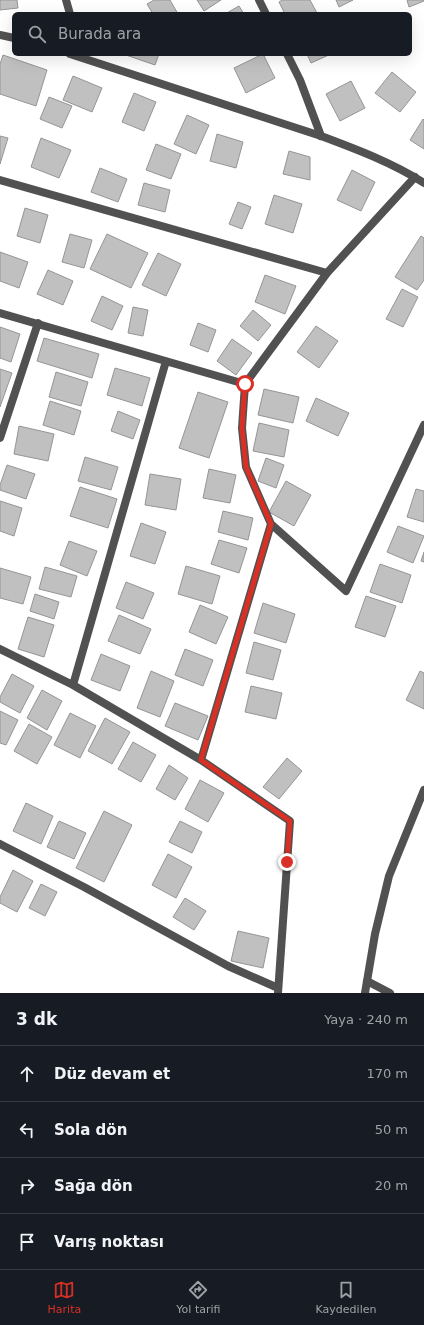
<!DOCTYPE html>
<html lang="tr">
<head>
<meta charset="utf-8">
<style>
	body { margin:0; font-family:"DejaVu Sans",sans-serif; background:#242831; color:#f1f3f6 }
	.stop { position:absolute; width:12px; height:12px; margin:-9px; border:3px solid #d93025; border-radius:50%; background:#fff }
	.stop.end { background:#d93025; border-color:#fff; box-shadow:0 1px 4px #0008 }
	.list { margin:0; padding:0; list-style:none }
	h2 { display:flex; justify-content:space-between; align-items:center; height:52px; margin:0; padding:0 16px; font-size:17px }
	h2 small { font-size:13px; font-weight:400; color:#9ea1a6 }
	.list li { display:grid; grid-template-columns:26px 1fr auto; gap:12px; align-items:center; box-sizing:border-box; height:56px; padding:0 16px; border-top:1px solid #363941 }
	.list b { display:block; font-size:15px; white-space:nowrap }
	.list em { font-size:13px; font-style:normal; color:#9ea1a6 }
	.icon { flex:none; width:22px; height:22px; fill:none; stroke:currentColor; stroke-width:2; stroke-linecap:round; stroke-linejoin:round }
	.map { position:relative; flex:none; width:424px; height:993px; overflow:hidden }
	.search { position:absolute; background:#171b24; box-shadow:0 4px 16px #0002; left:12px; right:12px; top:12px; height:44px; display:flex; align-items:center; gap:10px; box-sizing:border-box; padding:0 14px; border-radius:6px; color:#9ea1a6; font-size:15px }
	.sheet { height:276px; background:#171b24 }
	nav { display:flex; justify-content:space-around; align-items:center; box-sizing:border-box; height:56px; border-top:1px solid #363941; background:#171b24; font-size:11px; color:#9ea1a6 }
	nav a { display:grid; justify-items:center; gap:2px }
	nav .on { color:#d93025 }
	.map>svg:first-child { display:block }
	.building { fill:#c0c0c0; stroke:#959595 }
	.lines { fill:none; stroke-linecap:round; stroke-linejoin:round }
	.minor { stroke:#515151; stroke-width:8 }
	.tertiary { stroke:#515151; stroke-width:8 }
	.route { stroke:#d93025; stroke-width:5 }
</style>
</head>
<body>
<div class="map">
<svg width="424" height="993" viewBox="0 0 424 993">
	<rect width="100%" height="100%" fill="#fff"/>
	<path class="building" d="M0,0H17L18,8L0,10Z
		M154,0H170L178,14H153L147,4Z
		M197,0H221L204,11Z
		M282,0H310L317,13L315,14H285L279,2Z
		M336,0H353L339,7Z
		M407,0H424V1L409,7Z
		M239,6L244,14H225Z
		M127,54H159L155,65L126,55Z
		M263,54L275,78L246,93L234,68Z
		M307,54H331L311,63Z
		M3,55L47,70L36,106L0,94V64Z
		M392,72L416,92L400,112L375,93Z
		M73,76L102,88L92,112L63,100Z
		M351,81L365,108L340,121L326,94Z
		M134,93L156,102L144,131L122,122Z
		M49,97L72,106L62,128L40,119Z
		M187,115L209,125L196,154L174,144Z
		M423,119L424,120V149L410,140Z
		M217,134L243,142L236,168L210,161Z
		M0,136L8,138L0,164Z
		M41,138L71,150L59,178L31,167Z
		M156,144L181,154L171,179L146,170Z
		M289,151L310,157V180L283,174Z
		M100,168L127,179L118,202L91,192Z
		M352,170L375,182L361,211L337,200Z
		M144,183L170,190L165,212L138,205Z
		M274,195L302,204L293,233L265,224Z
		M238,202L251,207L242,229L229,224Z
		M25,208L48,215L40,243L17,236Z
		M70,234L92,240L84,268L62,262Z
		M107,234L148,253L131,288L90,269Z
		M421,236L424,238V280L417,290L395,277Z
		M0,252L28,262L19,288L0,281Z
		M158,253L181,264L166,296L142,285Z
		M48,270L73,281L63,305L37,294Z
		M265,275L296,286L285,314L255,302Z
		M402,289L418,297L403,327L386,319Z
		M102,296L123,306L112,330L91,321Z
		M133,307L148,310L143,336L128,333Z
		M253,310L271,325L258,341L240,326Z
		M198,323L216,330L208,352L190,345Z
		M316,326L338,341L319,368L297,352Z
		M0,327L20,334L11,362L0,358Z
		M44,338L99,354L92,378L37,361Z
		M232,339L252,353L236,375L217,361Z
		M115,368L150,378L142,406L107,395Z
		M0,369L12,373L0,407Z
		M56,372L88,382L81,406L49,397Z
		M264,389L299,397L293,423L258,415Z
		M198,392L228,402L209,458L179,448Z
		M316,398L349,413L338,436L306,421Z
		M50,401L81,411L74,435L43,425Z
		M118,411L140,420L133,439L111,431Z
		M259,423L289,430L284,457L253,451Z
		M19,426L54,434L48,461L14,454Z
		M85,457L118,467L111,490L78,481Z
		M266,458L284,465L276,488L258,481Z
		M7,465L35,474L26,499L0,490V485Z
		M209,469L236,475L230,503L203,498Z
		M150,474L181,479L176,510L145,505Z
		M286,481L311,495L294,526L269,512Z
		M80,487L117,499L108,528L70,516Z
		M416,489L424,491V522L407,517Z
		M0,501L22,508L14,536L0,531Z
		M223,511L253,518L248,540L218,532Z
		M141,523L166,532L155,564L130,556Z
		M398,526L424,536L413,563L387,552Z
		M219,540L247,548L239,573L211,564Z
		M69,541L97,551L87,576L60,565Z
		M424,552V562L421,561Z
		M380,564L411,575L402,603L370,592Z
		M186,566L220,576L212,604L178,594Z
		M45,567L77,576L71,597L39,589Z
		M0,568L31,577L23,604L0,598Z
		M126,582L154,593L143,619L116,608Z
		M35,594L59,602L54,619L30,611Z
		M366,596L396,606L385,637L355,627Z
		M263,603L295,614L286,643L254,633Z
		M200,605L228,617L216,644L189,632Z
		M119,615L151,629L140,654L108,641Z
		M28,617L54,625L44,657L18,649Z
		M254,642L281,650L273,680L246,673Z
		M185,649L213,660L203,686L175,675Z
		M101,654L130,666L120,691L91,680Z
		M151,671L174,681L160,717L137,708Z
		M420,671L424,673V709L406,700Z
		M12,674L34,686L20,713L0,702V697Z
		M251,686L282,693L276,719L245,712Z
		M42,690L62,701L47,730L27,718Z
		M175,703L208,716L198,740L165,726Z
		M0,711L18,720L6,745L0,743Z
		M70,713L96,726L80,758L54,745Z
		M105,718L130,732L112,764L88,751Z
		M29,724L52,737L37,764L14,751Z
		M133,742L156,755L141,782L118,769Z
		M287,758L302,771L279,799L263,787Z
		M169,765L188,778L175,800L156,789Z
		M200,780L224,793L208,822L185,809Z
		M26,803L53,816L41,844L13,831Z
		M104,811L132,825L104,882L76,868Z
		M59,821L86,833L74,859L47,847Z
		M180,821L202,832L192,853L169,842Z
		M168,854L192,867L176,898L152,885Z
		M13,870L33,881L17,912L0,903V897Z
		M41,884L57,892L45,916L29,908Z
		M185,898L206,911L194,930L173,917Z
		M238,931L269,938L263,968L231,961Z"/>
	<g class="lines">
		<path class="minor" d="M66,0L70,14
			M259,0L266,14
			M287,54L300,80L321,136
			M415,177L327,273L245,384L242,428L246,467L271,524L346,591L424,425
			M0,180L327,273
			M0,313L245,384
			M0,438L38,323
			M0,649L73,685L201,760L290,821L278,993
			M73,685L166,361
			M201,760L271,524
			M0,844L84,887L228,966L278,988
			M367,981L390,993"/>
		<path class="tertiary" d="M0,35L14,38
			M70,54L321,136C356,149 393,163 424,183
			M365,993L375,934L389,876L424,790"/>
	</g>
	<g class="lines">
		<path class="route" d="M245,384L242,428L246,467L271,524L201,760L290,821L287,862"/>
	</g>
</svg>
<div class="stop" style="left:245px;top:384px"></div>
<div class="stop end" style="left:287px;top:862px"></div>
<div class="search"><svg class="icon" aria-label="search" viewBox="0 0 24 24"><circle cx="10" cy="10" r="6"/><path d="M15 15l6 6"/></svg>Burada ara</div>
</div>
<section class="sheet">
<h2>3 dk<small>Yaya · 240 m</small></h2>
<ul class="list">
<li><svg class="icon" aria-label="ahead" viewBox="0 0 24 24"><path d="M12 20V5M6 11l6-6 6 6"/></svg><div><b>Düz devam et</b></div><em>170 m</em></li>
<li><svg class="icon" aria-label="left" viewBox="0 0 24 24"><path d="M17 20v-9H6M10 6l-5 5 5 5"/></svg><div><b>Sola dön</b></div><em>50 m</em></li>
<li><svg class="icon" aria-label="right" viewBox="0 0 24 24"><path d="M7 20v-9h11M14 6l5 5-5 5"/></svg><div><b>Sağa dön</b></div><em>20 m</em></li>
<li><svg class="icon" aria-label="arrive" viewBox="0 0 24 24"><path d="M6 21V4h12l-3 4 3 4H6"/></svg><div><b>Varış noktası</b></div></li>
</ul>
</section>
<nav>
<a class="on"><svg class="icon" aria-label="map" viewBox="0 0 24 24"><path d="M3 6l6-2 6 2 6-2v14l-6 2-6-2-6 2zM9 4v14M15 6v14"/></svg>Harita</a>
<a><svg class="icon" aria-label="directions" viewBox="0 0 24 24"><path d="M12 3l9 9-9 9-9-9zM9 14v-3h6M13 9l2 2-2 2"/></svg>Yol tarifi</a>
<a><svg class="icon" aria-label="saved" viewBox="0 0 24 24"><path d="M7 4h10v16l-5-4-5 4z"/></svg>Kaydedilen</a>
</nav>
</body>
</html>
